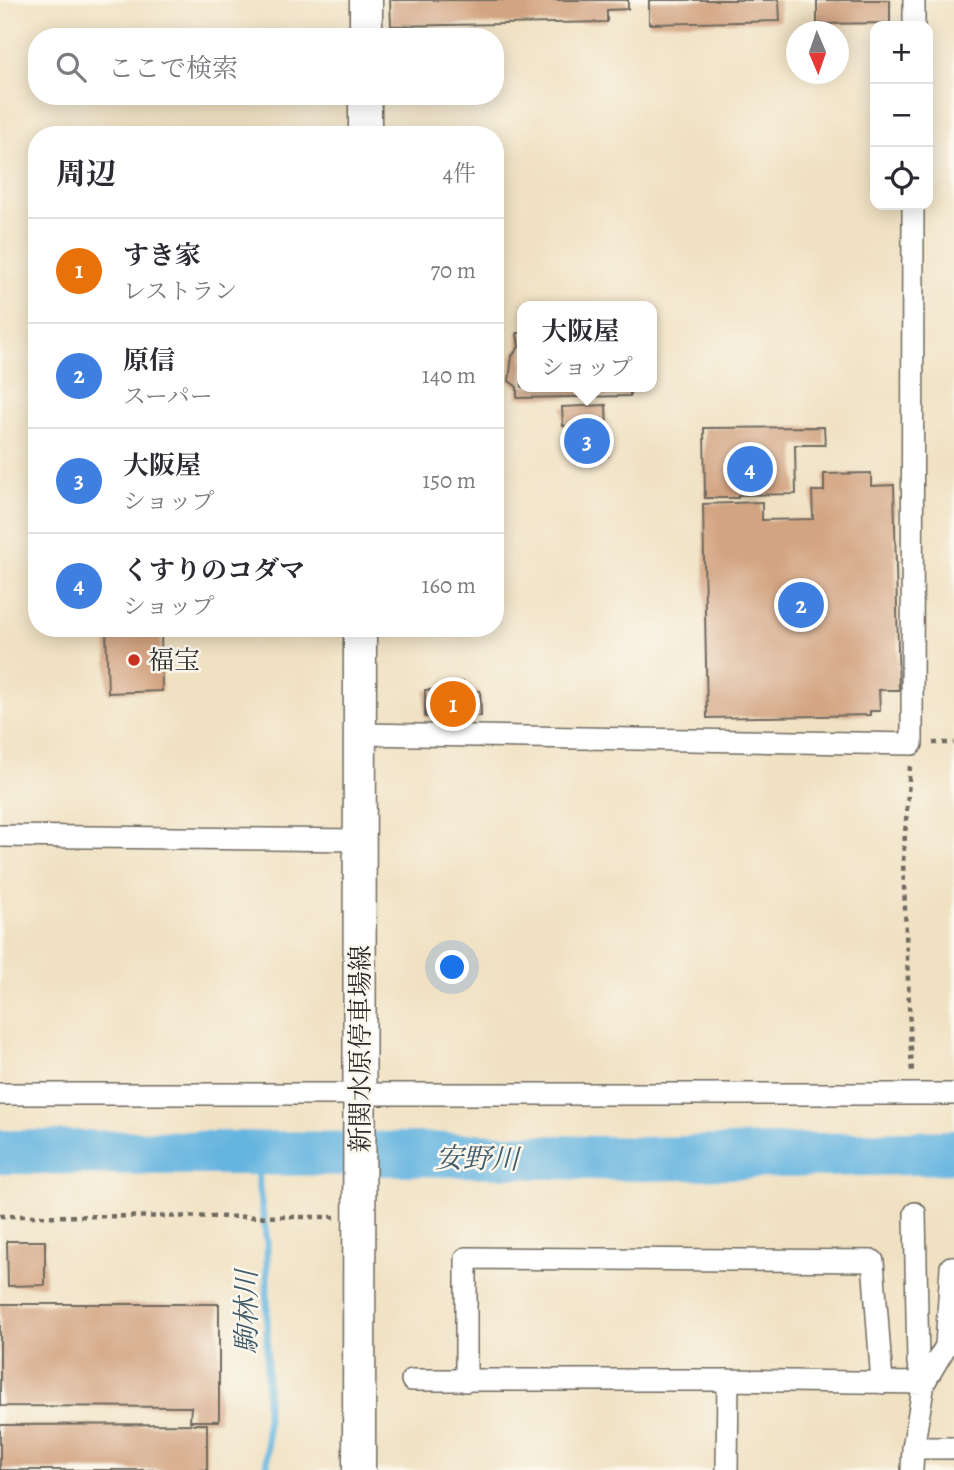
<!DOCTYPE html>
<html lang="ja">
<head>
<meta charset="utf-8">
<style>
	body { margin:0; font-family:Alegreya,"Noto Serif JP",serif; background:#f7f7f7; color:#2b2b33 }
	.controls { position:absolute; right:21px; top:21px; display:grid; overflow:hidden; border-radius:14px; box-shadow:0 4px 18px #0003 }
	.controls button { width:63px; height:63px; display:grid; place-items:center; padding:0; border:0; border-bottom:2px solid #e1e1e2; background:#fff; color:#2b2b33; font:35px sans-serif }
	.compass { position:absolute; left:786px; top:21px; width:63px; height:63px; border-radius:50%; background:#fff; box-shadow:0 4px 18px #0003; rotate:178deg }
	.you { position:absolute; left:453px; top:968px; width:24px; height:24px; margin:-18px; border:5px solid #fff; border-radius:50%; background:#1a73e8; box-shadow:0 0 0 10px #1a73e833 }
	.badge { display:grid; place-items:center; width:46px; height:46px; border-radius:50%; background:#c8321e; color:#fff; font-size:23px; font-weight:700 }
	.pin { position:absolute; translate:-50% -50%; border:4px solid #fff; box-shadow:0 2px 7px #0006 }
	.popup { position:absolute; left:517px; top:301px; width:140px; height:91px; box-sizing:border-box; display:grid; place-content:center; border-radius:14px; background:#fff; filter:drop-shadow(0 2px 5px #0005); font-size:23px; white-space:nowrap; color:#7c7c81 }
	.popup b { font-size:26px; color:#2b2b33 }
	.popup::after { content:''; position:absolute; left:50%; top:100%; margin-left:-14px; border:14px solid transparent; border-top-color:#fff }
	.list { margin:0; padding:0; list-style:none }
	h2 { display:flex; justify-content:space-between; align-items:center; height:91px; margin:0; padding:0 28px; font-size:30px }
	h2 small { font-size:23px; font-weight:400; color:#7c7c81 }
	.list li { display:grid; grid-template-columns:46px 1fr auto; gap:21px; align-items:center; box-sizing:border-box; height:105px; padding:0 28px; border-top:2px solid #e1e1e2 }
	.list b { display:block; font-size:26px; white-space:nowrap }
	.list p { margin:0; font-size:23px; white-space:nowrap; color:#7c7c81 }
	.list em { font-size:23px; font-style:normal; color:#7c7c81 }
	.icon { flex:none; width:38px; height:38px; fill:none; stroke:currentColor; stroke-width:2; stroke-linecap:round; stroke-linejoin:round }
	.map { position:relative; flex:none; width:954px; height:1470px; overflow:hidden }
	.search { position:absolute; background:#fff; box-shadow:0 4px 18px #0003; left:28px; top:28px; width:476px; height:77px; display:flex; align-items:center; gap:18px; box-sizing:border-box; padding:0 24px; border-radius:28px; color:#7c7c81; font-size:26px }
	.panel { position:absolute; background:#fff; box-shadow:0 4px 18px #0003; left:28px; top:126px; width:476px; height:511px; border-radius:28px }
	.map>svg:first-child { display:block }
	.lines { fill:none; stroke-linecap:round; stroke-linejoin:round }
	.stream { stroke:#66b5e0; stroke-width:7 }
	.river { stroke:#66b5e0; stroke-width:44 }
	.building { fill:#d3a482 }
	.minor-casing { stroke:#706b60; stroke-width:24 }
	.secondary-casing { stroke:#706b60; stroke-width:35 }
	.path { stroke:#706b60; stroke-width:4.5; stroke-dasharray:5 5; stroke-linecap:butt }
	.minor { stroke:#fff; stroke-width:21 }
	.secondary { stroke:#fff; stroke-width:32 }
	.poi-dot { fill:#c8321e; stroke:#fbf7ec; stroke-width:2.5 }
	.labels { text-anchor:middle; stroke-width:5; stroke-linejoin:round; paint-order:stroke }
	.poi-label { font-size:26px; fill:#2b2b2b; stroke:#fbf7ec; text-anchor:start }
	.street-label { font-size:26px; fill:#2b2b2b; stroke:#fbf7ec }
	.water-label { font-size:28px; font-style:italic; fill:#405b6a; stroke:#fbf7ec }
</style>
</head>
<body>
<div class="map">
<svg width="954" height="1470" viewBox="0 0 954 1470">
	<rect width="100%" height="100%" fill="#fbf7ec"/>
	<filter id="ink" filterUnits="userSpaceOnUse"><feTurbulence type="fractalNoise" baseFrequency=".0143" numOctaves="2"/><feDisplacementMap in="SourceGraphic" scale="14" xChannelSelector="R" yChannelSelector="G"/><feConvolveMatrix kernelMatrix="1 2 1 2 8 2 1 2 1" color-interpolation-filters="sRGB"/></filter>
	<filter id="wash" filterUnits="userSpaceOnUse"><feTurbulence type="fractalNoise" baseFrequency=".00686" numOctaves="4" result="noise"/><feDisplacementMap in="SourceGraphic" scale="28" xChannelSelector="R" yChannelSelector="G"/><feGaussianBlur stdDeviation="1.57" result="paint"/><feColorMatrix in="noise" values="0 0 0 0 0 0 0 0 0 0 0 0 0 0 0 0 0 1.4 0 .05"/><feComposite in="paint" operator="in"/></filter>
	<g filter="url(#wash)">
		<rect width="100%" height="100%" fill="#f0e1c2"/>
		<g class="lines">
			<path class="stream" d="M258,1154L259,1190L267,1242V1470"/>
			<path class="river" d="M0,1152L410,1154L643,1159L954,1152"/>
		</g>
		<g id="blocks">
			<path class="building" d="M390,0H628V9L607,10V22L391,26Z
				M649,0H779L780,21L649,24Z
				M817,0H890V23L817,24Z
				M517,333H522V387H630V396L517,398V387L509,381L512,356L519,347Z
				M606,405L608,456L568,457L567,426H563L562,407Z
				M824,427L825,445H795L796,494L738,495V498H705L704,428Z
				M499,442V476H495V443Z
				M871,473V486L894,485L899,690H879L880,711H870V715L707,718L703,504L762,502V520L813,519L812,491H824V474Z
				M106,628H161L162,691L108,693Z
				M452,682H463L464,691H480L481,716L425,717V690L453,689Z
				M7,1241H45V1285L8,1286Z
				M0,1304H219V1421H190L191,1407L0,1406Z
				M207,1424V1470H0V1425Z"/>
		</g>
	</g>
	<g filter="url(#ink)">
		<use href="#blocks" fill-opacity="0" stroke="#706b60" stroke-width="2"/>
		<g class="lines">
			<defs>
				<path id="minor" d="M914,26V0
					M360,734L912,744L913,205
					M0,836L359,840
					M0,1094H954
					M412,1380H728L924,1383L946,1346L951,1267H954
					M466,1381V1258L873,1261L882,1383
					M913,1448H954
					M727,1470L728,1380
					M912,1470L913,1448L924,1383L918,1363L915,1213"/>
				<path id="secondary" d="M366,37V0
					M365,135V96
					M359,1470L360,628"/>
			</defs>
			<use href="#minor" class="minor-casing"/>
			<use href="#secondary" class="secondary-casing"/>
			<path class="path" d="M933,743H954
				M910,766L903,862L912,1075
				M0,1216L335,1217"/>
			<use href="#minor" class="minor"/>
			<use href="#secondary" class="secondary"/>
		</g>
	</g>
	<circle class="poi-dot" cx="134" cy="660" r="7"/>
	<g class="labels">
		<g class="poi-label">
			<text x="148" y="669">福宝</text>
		</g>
		<g class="street-label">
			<text transform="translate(360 1049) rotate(-90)" y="9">新関水原停車場線</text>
		</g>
		<g class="water-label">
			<text transform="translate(477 1158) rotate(1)" y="10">安野川</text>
			<text transform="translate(246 1312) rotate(-90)" y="10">駒林川</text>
		</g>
	</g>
</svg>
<div class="controls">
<button>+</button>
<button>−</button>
<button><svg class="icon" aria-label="locate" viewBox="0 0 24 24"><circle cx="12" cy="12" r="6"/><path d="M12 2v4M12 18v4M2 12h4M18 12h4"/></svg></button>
</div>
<svg class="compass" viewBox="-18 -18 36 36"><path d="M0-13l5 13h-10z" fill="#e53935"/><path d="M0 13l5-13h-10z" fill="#7c7c81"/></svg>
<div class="you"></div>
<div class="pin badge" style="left:453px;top:704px;background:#e8710a">1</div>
<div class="pin badge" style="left:801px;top:605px;background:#3f7fe0">2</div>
<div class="pin badge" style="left:587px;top:441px;background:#3f7fe0">3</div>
<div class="popup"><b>大阪屋</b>ショップ</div>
<div class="pin badge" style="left:750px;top:469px;background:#3f7fe0">4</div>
<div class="search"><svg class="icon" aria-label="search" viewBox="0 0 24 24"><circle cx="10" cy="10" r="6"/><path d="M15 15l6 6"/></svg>ここで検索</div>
<section class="panel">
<h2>周辺<small>4件</small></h2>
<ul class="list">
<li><span class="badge" style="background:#e8710a">1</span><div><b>すき家</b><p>レストラン</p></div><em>70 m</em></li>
<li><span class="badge" style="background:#3f7fe0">2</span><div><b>原信</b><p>スーパー</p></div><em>140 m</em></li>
<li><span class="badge" style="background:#3f7fe0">3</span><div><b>大阪屋</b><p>ショップ</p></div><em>150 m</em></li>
<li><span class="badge" style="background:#3f7fe0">4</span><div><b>くすりのコダマ</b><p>ショップ</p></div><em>160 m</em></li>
</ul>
</section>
</div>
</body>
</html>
